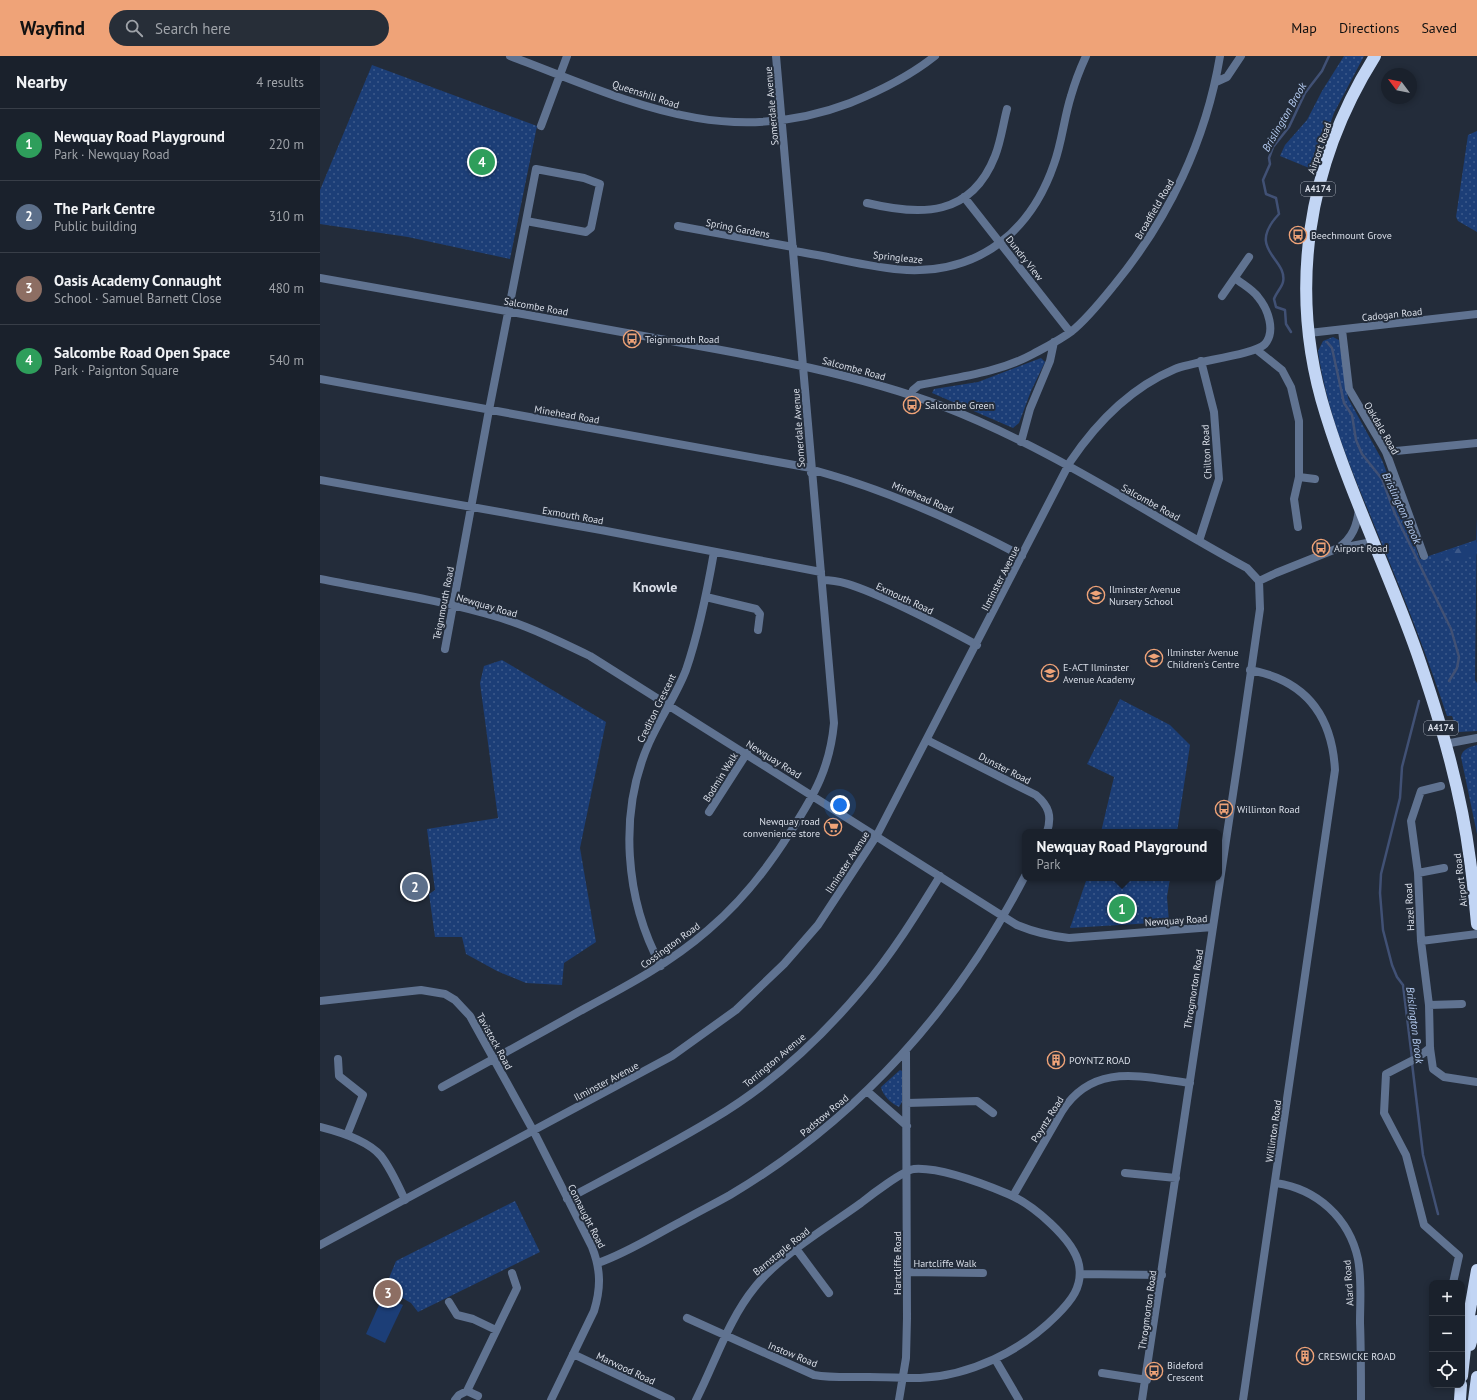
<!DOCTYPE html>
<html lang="en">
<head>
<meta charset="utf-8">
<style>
	body { margin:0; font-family:"PT Sans",sans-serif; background:#272e38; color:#f1f3f6 }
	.controls { position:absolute; right:12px; bottom:12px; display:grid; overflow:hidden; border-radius:8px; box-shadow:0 2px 6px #0003 }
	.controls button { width:36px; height:36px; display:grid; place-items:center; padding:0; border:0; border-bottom:1px solid #383e48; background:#1a212c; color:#f1f3f6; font:20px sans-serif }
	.compass { position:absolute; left:1061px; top:12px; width:36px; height:36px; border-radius:50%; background:#1a212c; box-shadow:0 2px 6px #0003; rotate:302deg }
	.you { position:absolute; left:520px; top:749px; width:14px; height:14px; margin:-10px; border:3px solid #fff; border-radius:50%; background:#1a73e8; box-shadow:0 0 0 6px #1a73e833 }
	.badge { display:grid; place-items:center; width:26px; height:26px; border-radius:50%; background:#efa378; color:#fff; font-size:13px; font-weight:700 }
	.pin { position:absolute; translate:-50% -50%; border:2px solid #fff; box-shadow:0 1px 4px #0006 }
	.popup { position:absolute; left:702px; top:773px; width:200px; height:52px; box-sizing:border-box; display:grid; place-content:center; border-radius:8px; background:#1a212c; filter:drop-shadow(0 1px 3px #0005); font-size:13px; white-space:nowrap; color:#9fa3a9 }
	.popup b { font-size:15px; color:#f1f3f6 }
	.popup::after { content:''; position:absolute; left:50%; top:100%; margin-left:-8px; border:8px solid transparent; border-top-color:#1a212c }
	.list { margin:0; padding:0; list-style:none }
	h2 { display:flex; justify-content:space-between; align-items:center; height:52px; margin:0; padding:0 16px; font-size:17px }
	h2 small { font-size:13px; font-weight:400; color:#9fa3a9 }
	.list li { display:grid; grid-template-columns:26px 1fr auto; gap:12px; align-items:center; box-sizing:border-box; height:72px; padding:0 16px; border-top:1px solid #383e48 }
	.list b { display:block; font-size:15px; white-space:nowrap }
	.list p { margin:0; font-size:13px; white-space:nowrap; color:#9fa3a9 }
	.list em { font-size:13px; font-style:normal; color:#9fa3a9 }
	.icon { flex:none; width:22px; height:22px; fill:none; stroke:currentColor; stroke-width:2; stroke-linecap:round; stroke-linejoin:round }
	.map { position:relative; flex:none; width:1157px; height:1344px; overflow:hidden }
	header { display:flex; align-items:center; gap:24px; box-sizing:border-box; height:56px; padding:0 20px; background:#efa378; color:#111 }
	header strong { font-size:19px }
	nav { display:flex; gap:22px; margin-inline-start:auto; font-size:14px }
	.search { width:280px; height:36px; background:#272e38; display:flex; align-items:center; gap:10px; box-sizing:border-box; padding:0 14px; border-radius:22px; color:#9fa3a9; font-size:15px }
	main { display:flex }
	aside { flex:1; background:#1a212c }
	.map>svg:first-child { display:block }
	.green { fill:url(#green-dots) }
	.forest { fill:url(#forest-firs) }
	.pitch { fill:#1c3e77 }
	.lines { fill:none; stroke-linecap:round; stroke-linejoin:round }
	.stream { stroke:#415175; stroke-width:2.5 }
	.street { stroke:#607391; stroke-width:8 }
	.highway { stroke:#c2d5f4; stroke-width:12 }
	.labels { text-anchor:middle; stroke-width:4; stroke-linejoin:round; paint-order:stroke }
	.shield { fill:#232c3a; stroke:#a3a9b4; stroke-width:1 }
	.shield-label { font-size:9px; font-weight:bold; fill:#dadfe9 }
	.street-label { font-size:10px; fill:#dadfe9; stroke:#232c3a }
	.poi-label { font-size:10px; fill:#dadfe9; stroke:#232c3a; text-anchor:start }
	.water-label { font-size:11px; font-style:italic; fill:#b5ccf2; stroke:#232c3a }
	.district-label { font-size:14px; font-weight:bold; fill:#dadfe9; stroke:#232c3a }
</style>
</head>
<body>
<header>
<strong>Wayfind</strong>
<div class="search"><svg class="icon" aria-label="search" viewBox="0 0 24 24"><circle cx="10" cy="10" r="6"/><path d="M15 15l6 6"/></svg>Search here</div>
<nav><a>Map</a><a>Directions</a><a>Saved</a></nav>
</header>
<main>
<aside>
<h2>Nearby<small>4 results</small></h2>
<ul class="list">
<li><span class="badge" style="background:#2e9e5b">1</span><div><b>Newquay Road Playground</b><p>Park · Newquay Road</p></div><em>220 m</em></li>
<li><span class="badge" style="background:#5c6f8a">2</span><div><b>The Park Centre</b><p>Public building</p></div><em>310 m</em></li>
<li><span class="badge" style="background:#8d6e63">3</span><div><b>Oasis Academy Connaught</b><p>School · Samuel Barnett Close</p></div><em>480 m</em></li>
<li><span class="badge" style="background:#2e9e5b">4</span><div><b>Salcombe Road Open Space</b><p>Park · Paignton Square</p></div><em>540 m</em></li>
</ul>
</aside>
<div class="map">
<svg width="1157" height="1344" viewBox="0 0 1157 1344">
	<defs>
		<pattern id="green-dots" width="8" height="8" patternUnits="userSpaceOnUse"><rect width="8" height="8" fill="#1c3e77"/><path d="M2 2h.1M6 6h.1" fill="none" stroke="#3c598a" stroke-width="1.8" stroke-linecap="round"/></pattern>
		<pattern id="forest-firs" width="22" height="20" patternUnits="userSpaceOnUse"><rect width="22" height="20" fill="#1c3e77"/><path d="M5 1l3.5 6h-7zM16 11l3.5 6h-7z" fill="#3c598a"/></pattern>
	</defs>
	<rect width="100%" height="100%" fill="#232c3a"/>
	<path class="green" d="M1024,0H1044L1014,57L994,114L960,100L965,89L987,64L1002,35Z
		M52,9L217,70L190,203L88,181L0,168V134Z
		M1157,75V176L1138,165L1136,161L1148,79Z
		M1013,281L1019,284L1028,342L1062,404L1100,503L1156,484L1157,461L1155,624L1157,627V675L1139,676L1137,674L1132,660H1127C1108,603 1087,548 1064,493C1038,428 1008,365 998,295L1003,285Z
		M721,302L725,306L711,335L699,367L693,372L612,337L614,333L658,326Z
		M182,604L286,666L260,792L276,886L244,907L242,929L206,927L177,915L146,898L142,881H115L109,838L115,834L107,773L178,762L160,627L164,610Z
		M800,643L850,669L870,689L857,776H781L794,721L767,708Z
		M1157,689V778L1141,701C1142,693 1150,691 1157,689Z
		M767,822H850L847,841L849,866L750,872Z
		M580,1014L582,1015V1046L579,1051C572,1048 562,1039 561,1031Z
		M195,1145L220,1196L98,1256L91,1247L65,1232L76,1205Z"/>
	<path class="forest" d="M1157,486V498C1139,506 1130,506 1111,503C1124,494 1142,493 1157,486Z"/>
	<path class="pitch" d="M63,1240L83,1249L65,1287L46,1278Z"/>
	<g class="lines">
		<path class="stream" d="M971,276L966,268L965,254L956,251L954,243C956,237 962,231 963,226C968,202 925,194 959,158L956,142L946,138L943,124L950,108L949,102L953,91L969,71L985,37L1002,15L1009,0
			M1007,286L1012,292L1024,347L1032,359L1036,384L1042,398L1062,423L1075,458L1131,573L1139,601L1137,612L1129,625
			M1092,1002L1083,929L1077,921L1072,909L1063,874L1060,837L1061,818L1080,742L1082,711L1099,645
			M1092,1007L1103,1099L1118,1158"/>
		<path class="street" d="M190,0C307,44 404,95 530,47C560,35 590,20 615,0
			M896,26L907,21L921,0
			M221,70L247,0
			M644,141L750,276
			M547,147C601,160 651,161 675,100C681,85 683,68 687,53
			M358,170L473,191
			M473,195C511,200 549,212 587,214C660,217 711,175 734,108C742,86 744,62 751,40C755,26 760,13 766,0
			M0,222C113,242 227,262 340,283C435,300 531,316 622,350C729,391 826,457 927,512L939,525L940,553L919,698L822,1344
			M902,240L929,201
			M1022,274L1029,333L1066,396L1104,500
			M989,277L1157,258
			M937,294L962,314L971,331L979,365V421L974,443L978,471
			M0,323L491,412
			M591,339L593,334L599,329C638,321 678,317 713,298C726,291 740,284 752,275C768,262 782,244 795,228C849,162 886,84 900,0
			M701,386L710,353L730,305L734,286
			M1066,396L1157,387
			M491,417L497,415C570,435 636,465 702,500
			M979,421L995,423
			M0,424L281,474L501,516
			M879,485L899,423L894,356L881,305
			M1018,492C1033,482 1037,469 1039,453
			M0,523C60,535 122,544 181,562C212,572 241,586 270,600L697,869C714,876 730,880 749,882L893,871
			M502,524C520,524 535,530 552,537C588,552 622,570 657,589
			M939,525L956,517L1016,493L1052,486
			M386,541L436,553L440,558L438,574
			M125,593L169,354L206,165L266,176L271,172L280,128L264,122L216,113L206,165
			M607,684L716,739C729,750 732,760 727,776
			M1125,688L1157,682
			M389,756L427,697
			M1098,817L1124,812
			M1157,878L1101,885L1109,949L1110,992L1113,1013L1124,1021L1157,1026
			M1101,885L1098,817L1091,765L1101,735L1121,730
			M341,910C305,844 298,757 329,687C340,662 356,640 366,614C379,576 387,536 394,496
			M0,945L101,934L125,938L135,944L150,960L214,1076L272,1191C281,1214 281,1232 274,1255L231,1344
			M1109,949L1142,948
			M1110,992L1097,1002L1066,1018L1064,1057L1086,1099L1104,1169L1139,1200L1133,1227
			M18,1003L19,1020L43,1039L27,1079
			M122,1031C168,1006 214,981 260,955C305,931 349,908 388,874C421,846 448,812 471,775C495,738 510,711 514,667L456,0
			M547,1035L587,1070
			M587,1047L657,1045L673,1057
			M0,1071C20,1076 47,1084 61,1100C71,1113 78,1129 85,1144
			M805,1117L856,1122
			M956,1127C997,1133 1029,1162 1038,1203C1042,1224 1040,1246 1040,1267C1041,1293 1041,1318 1041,1344
			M693,1140L742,1055C774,1006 821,1021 870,1027
			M247,1143C296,1117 345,1092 393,1063C449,1030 501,982 543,932C572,898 596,859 620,820
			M0,1189L352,1000L416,954L464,908L498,869L557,779L750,406C777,366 810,332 855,313C874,305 935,299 945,288C956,275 948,253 938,241C932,233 922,228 915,222
			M477,1194L509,1237
			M278,1207C307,1197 335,1179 362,1165C378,1156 394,1148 410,1139C538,1063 637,952 705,820
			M586,1216L663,1217
			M760,1218L842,1219
			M129,1246L137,1259L153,1263L176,1274
			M367,1262L494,1319C511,1322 531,1321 549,1321C566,1321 583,1322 600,1322C650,1320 701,1295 736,1260C751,1245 763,1231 759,1209C754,1183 712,1148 688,1138C664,1128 620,1111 594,1113C584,1114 551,1139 541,1147C508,1171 460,1199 435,1231C408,1264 395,1307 376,1344
			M253,1298L351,1344
			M675,1303L699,1344
			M782,1317L827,1324
			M147,1335L158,1340
			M135,1344L139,1339L147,1335L197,1232L192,1217
			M579,1344L586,1302L587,1262L586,996
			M923,1344L1015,714C1012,659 985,624 930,614"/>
		<path class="highway" d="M1055,0C987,108 967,236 1006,359C1031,440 1069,517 1097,597C1120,664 1141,734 1150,804C1153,826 1155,847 1157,868
			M1150,1289L1157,1265
			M1142,1320L1148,1265L1157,1214
			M1140,1344L1141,1329
			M1154,1344L1157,1321"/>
	</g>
	<defs>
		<symbol id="bus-ring" viewBox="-11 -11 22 22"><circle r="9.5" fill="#232c3a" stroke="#efa378" stroke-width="1.5"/><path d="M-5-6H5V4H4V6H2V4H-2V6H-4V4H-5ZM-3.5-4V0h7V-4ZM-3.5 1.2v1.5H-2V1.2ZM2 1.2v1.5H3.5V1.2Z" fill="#efa378"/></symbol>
		<symbol id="school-ring" viewBox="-11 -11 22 22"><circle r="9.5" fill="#232c3a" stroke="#efa378" stroke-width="1.5"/><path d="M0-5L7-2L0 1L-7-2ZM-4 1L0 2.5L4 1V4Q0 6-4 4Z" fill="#efa378"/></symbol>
		<symbol id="supermarket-ring" viewBox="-11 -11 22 22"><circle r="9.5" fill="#232c3a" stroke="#efa378" stroke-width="1.5"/><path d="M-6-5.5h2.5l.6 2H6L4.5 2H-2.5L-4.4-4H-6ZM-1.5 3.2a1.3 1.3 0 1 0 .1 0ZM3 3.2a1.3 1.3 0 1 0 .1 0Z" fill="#efa378"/></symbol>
		<symbol id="building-ring" viewBox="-11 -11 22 22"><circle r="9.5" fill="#232c3a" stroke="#efa378" stroke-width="1.5"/><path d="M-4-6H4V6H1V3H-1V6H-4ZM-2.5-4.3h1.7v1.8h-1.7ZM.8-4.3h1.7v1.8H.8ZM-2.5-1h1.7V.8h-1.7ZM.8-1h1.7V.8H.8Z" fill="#efa378"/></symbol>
	</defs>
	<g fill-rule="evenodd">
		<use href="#bus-ring" x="968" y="169" width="20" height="20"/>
		<use href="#bus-ring" x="302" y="273" width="20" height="20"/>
		<use href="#bus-ring" x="582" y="339" width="20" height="20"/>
		<use href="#bus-ring" x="991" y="482" width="20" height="20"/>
		<use href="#school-ring" x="766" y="529" width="20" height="20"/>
		<use href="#school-ring" x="824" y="592" width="20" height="20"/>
		<use href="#school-ring" x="720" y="607" width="20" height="20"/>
		<use href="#bus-ring" x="894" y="743" width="20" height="20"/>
		<use href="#supermarket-ring" x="503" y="761" width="20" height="20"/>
		<use href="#building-ring" x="726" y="994" width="20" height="20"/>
		<use href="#building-ring" x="975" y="1290" width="20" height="20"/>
		<use href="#bus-ring" x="824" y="1305" width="20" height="20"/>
	</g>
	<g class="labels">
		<g class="shield">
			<rect x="981" y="126" width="34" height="14" rx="3"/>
			<rect x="1104" y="665" width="34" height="14" rx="3"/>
		</g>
		<g class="shield-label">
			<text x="998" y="136">A4174</text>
			<text x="1121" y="675">A4174</text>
		</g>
		<g class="street-label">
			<text transform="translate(326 38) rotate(18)" y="4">Queenshill Road</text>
			<text transform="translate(451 50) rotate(-95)" y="4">Somerdale Avenue</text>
			<text transform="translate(999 92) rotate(-71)" y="4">Airport Road</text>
			<text transform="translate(834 153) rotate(-60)" y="4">Broadfield Road</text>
			<text transform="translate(418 172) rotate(11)" y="4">Spring Gardens</text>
			<text transform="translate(578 201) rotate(6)" y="4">Springleaze</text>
			<text transform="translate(705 202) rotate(52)" y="4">Dundry View</text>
			<text transform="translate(216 250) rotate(10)" y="4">Salcombe Road</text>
			<text transform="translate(1072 258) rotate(-6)" y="4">Cadogan Road</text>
			<text transform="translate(534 312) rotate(15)" y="4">Salcombe Road</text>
			<text transform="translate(247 358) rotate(10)" y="4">Minehead Road</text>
			<text transform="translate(478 372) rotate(-94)" y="4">Somerdale Avenue</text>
			<text transform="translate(1062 372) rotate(60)" y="4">Oakdale Road</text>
			<text transform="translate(886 396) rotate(-93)" y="4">Chilton Road</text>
			<text transform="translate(603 441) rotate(23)" y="4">Minehead Road</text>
			<text transform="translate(831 446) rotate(29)" y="4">Salcombe Road</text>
			<text transform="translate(253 459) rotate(10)" y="4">Exmouth Road</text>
			<text transform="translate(680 522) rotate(-63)" y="4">Ilminster Avenue</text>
			<text transform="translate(585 542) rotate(25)" y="4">Exmouth Road</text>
			<text transform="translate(123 547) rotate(-79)" y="4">Teignmouth Road</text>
			<text transform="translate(167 549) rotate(16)" y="4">Newquay Road</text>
			<text transform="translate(336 652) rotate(-64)" y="4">Crediton Crescent</text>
			<text transform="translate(454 703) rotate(32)" y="4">Newquay Road</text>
			<text transform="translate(685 712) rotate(27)" y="4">Dunster Road</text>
			<text transform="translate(400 721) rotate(-58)" y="4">Bodmin Walk</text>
			<text transform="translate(527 806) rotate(-57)" y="4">Ilminster Avenue</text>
			<text transform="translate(1140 824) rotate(-97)" y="4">Airport Road</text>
			<text transform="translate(1089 851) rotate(-93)" y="4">Hazel Road</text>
			<text transform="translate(856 864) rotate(-4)" y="4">Newquay Road</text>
			<text transform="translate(350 889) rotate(-36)" y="4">Cossington Road</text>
			<text transform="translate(873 933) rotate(-81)" y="4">Throgmorton Road</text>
			<text transform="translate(175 985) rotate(61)" y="4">Tavistock Road</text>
			<text transform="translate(454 1004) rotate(-40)" y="4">Torrington Avenue</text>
			<text transform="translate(286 1025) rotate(-28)" y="4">Ilminster Avenue</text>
			<text transform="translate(504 1059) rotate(-40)" y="4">Padstow Road</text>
			<text transform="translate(727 1063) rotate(-58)" y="4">Poyntz Road</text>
			<text transform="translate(953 1075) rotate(-82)" y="4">Willinton Road</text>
			<text transform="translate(267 1160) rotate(63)" y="4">Connaught Road</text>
			<text transform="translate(461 1195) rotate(-39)" y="4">Barnstaple Road</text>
			<text transform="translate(577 1207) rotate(-90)" y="4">Hartcliffe Road</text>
			<text x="625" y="1211">Hartcliffe Walk</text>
			<text transform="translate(1028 1227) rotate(-94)" y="4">Alard Road</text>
			<text transform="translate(827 1254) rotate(-82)" y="4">Throgmorton Road</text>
			<text transform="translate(473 1298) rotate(22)" y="4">Instow Road</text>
			<text transform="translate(306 1312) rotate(25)" y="4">Marwood Road</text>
		</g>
		<g class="poi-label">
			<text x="991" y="183">Beechmount Grove</text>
			<text x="325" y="287">Teignmouth Road</text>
			<text x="605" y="353">Salcombe Green</text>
			<text x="1014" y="496">Airport Road</text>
			<text x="789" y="537">Ilminster Avenue<tspan x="789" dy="12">Nursery School</tspan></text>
			<text x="847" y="600">Ilminster Avenue<tspan x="847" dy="12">Children's Centre</tspan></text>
			<text x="743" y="615">E-ACT Ilminster<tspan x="743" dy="12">Avenue Academy</tspan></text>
			<text x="917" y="757">Willinton Road</text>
			<text x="500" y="769" text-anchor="end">Newquay road<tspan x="500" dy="12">convenience store</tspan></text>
			<text x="749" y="1008">POYNTZ ROAD</text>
			<text x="998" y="1304">CRESWICKE ROAD</text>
			<text x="847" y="1313">Bideford<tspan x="847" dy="12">Crescent</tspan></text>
		</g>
		<g class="water-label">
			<text transform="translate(964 61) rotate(-60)" y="4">Brislington Brook</text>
			<text transform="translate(1082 452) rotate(65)" y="4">Brislington Brook</text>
			<text transform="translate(1095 969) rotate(83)" y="4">Brislington Brook</text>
		</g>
		<g class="district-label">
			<text x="335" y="536">Knowle</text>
		</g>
	</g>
</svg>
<div class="controls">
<button>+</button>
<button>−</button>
<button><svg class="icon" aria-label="locate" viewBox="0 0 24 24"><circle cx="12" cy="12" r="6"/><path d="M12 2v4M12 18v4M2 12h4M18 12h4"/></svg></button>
</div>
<svg class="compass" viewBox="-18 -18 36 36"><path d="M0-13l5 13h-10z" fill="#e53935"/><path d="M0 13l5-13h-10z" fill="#9fa3a9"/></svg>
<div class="you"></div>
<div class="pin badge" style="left:802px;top:853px;background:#2e9e5b">1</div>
<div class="popup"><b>Newquay Road Playground</b>Park</div>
<div class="pin badge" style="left:95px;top:831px;background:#5c6f8a">2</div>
<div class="pin badge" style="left:68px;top:1237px;background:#8d6e63">3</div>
<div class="pin badge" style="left:162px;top:106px;background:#2e9e5b">4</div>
</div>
</main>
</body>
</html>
